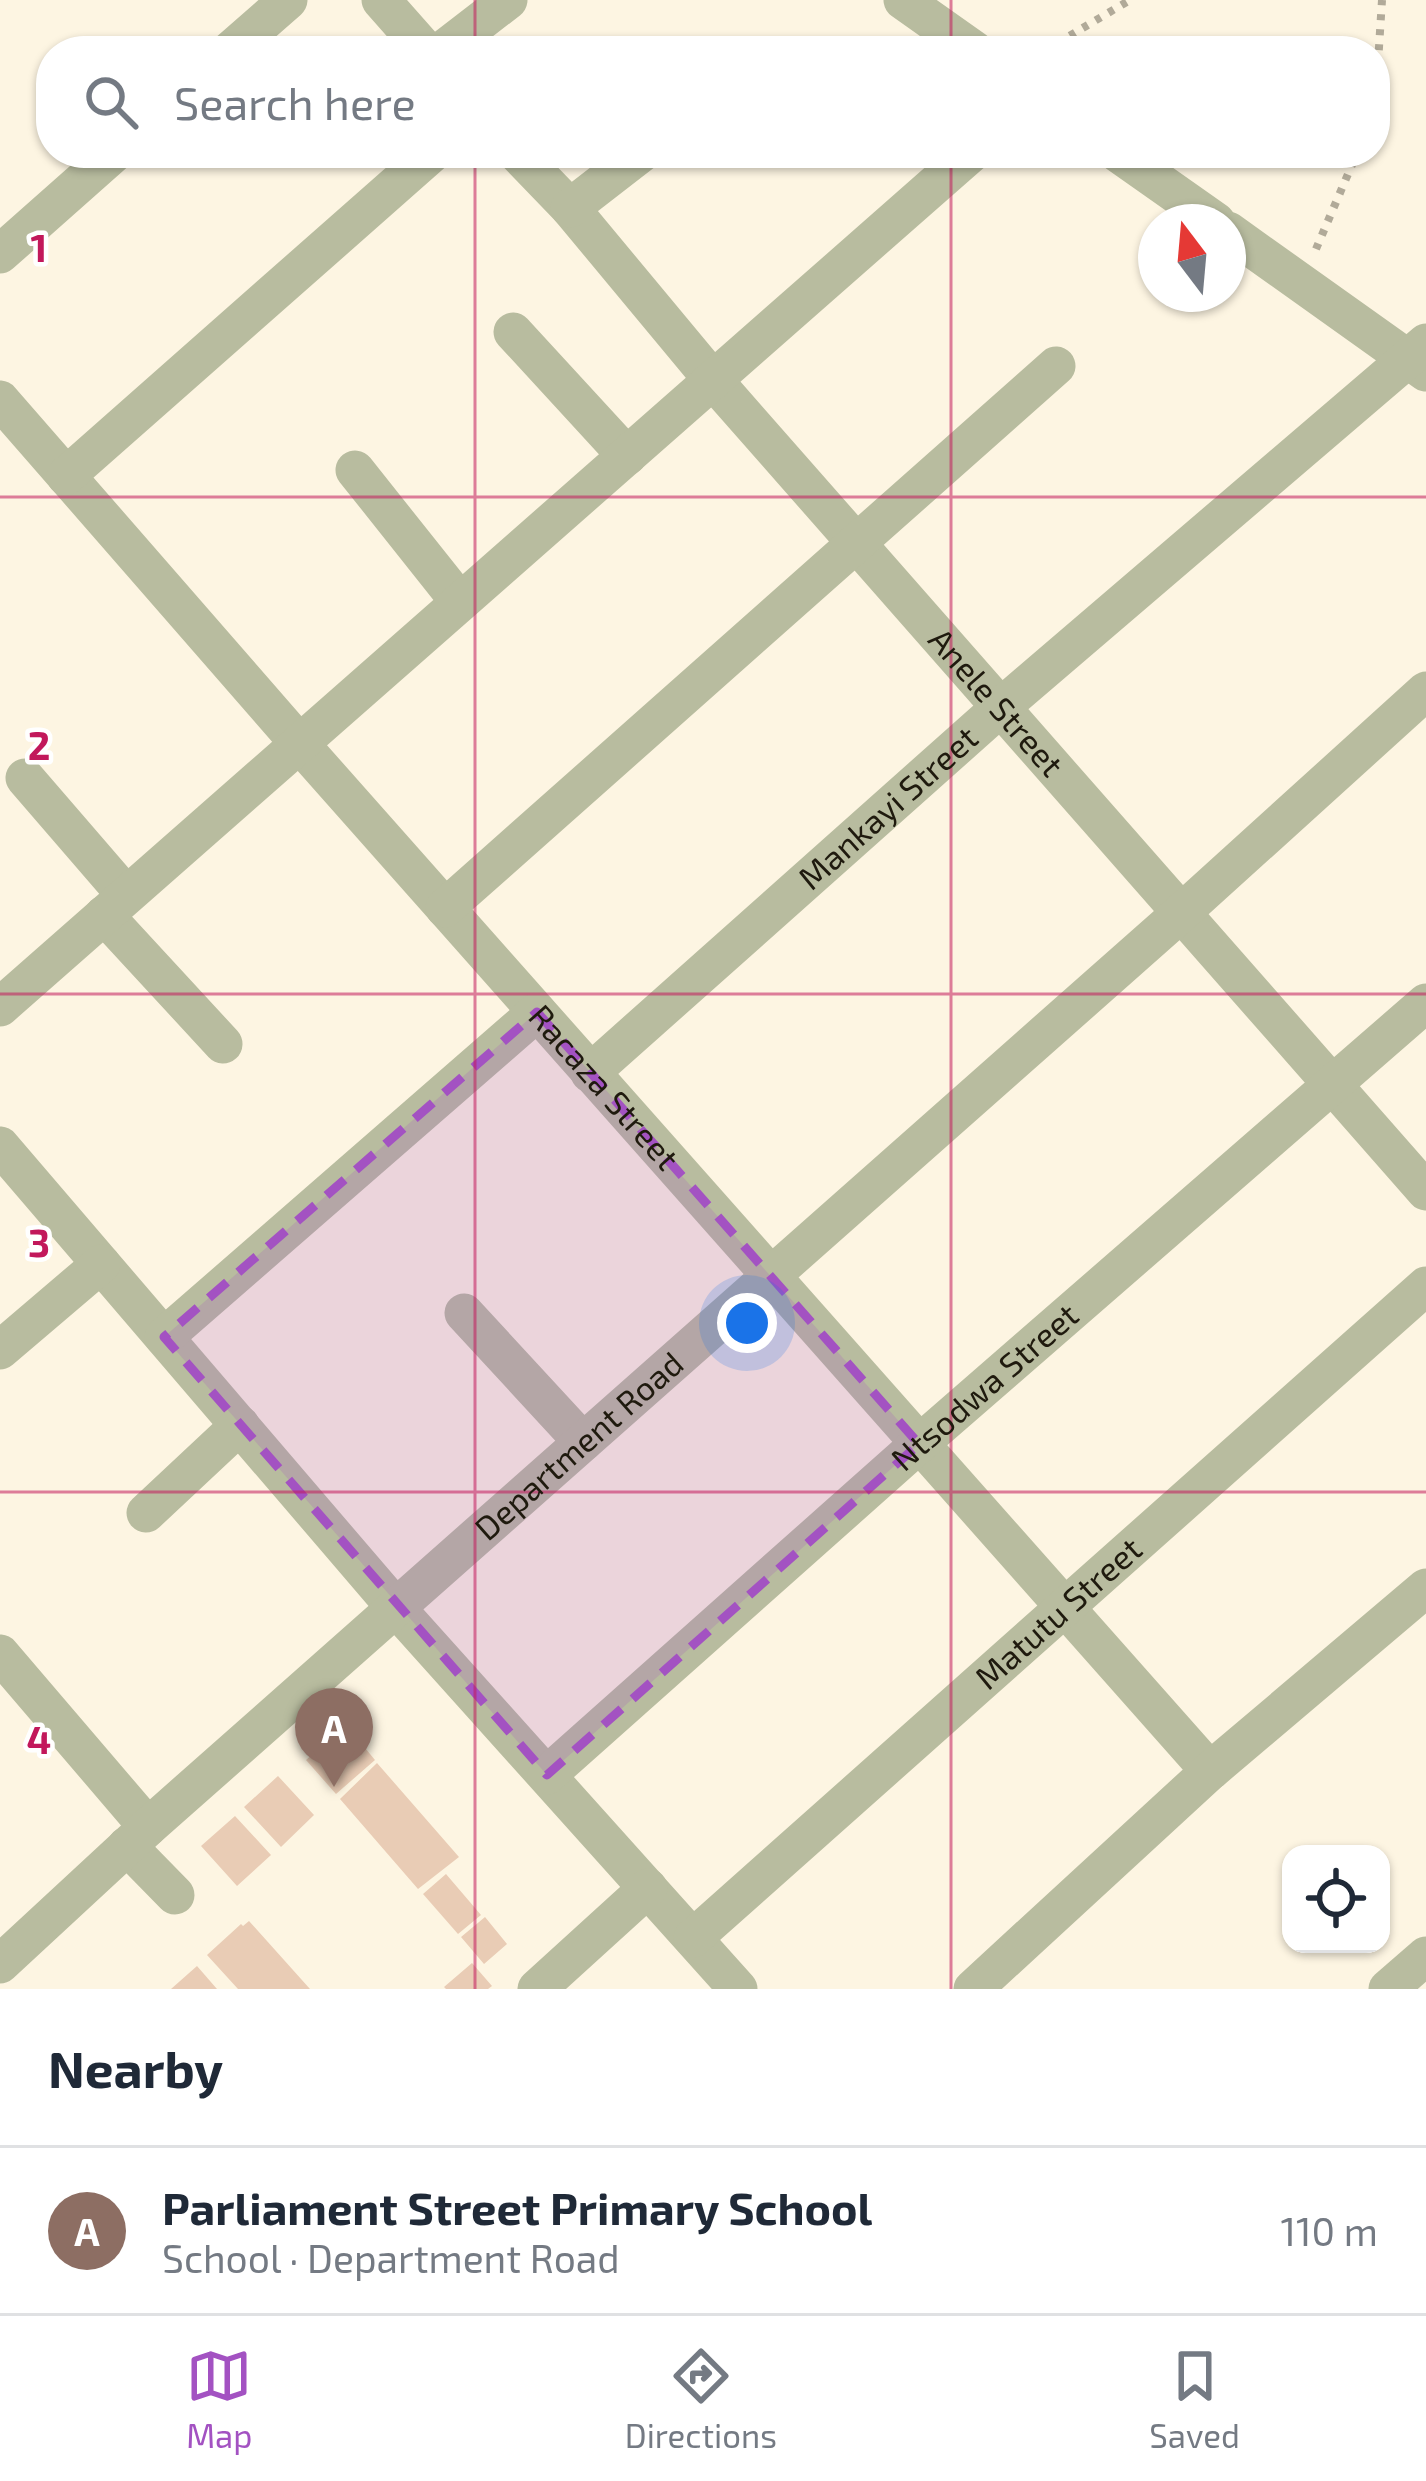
<!DOCTYPE html>
<html lang="en">
<head>
<meta charset="utf-8">
<style>
	body { margin:0; font-family:"Exo 2",sans-serif; background:#f2f2f3; color:#1f2937 }
	.controls { position:absolute; right:36px; bottom:36px; display:grid; overflow:hidden; border-radius:24px; box-shadow:0 3px 9px #0004 }
	.controls button { width:108px; height:108px; display:grid; place-items:center; padding:0; border:0; border-bottom:3px solid #e0e1e3; background:#fff; color:#1f2937; font:60px sans-serif }
	.compass { position:absolute; left:1138px; top:204px; width:108px; height:108px; border-radius:50%; background:#fff; box-shadow:0 3px 9px #0004; rotate:344deg }
	.you { position:absolute; left:747px; top:1323px; width:42px; height:42px; margin:-30px; border:9px solid #fff; border-radius:50%; background:#1a73e8; box-shadow:0 0 0 18px #1a73e833 }
	.badge { display:grid; place-items:center; width:78px; height:78px; border-radius:50%; background:#a352c2; color:#fff; font-size:39px; font-weight:700 }
	.pin { position:absolute; translate:-50% -99px; filter:drop-shadow(0 3px 6px #0008) }
	.pin::after { content:''; position:absolute; top:63px; width:42px; height:36px; background:inherit; clip-path:polygon(0 0,100% 0,50% 100%) }
	.list { margin:0; padding:0; list-style:none }
	h2 { display:flex; justify-content:space-between; align-items:center; height:156px; margin:0; padding:0 48px; font-size:51px }
	h2 small { font-size:39px; font-weight:400; color:#747a83 }
	.list li { display:grid; grid-template-columns:78px 1fr auto; gap:36px; align-items:center; box-sizing:border-box; height:168px; padding:0 48px; border-top:3px solid #e0e1e3 }
	.list b { display:block; font-size:45px; white-space:nowrap }
	.list p { margin:0; font-size:39px; white-space:nowrap; color:#747a83 }
	.list em { font-size:39px; font-style:normal; color:#747a83 }
	.icon { flex:none; width:66px; height:66px; fill:none; stroke:currentColor; stroke-width:2; stroke-linecap:round; stroke-linejoin:round }
	.map { position:relative; flex:none; width:1426px; height:1989px; overflow:hidden }
	.search { position:absolute; background:#fff; box-shadow:0 3px 9px #0004; left:36px; right:36px; top:36px; height:132px; display:flex; align-items:center; gap:30px; box-sizing:border-box; padding:0 42px; border-radius:48px; color:#747a83; font-size:45px }
	.sheet { height:324px; background:#fff }
	nav { display:flex; justify-content:space-around; align-items:center; box-sizing:border-box; height:168px; border-top:3px solid #e0e1e3; background:#fff; font-size:33px; color:#747a83 }
	nav a { display:grid; justify-items:center; gap:6px }
	nav .on { color:#a352c2 }
	.map>svg:first-child { display:block }
	.building { fill:#e9ccb5 }
	.lines { fill:none; stroke-linecap:round; stroke-linejoin:round }
	.path { stroke:#b1aa99; stroke-width:8; stroke-dasharray:6 9; stroke-linecap:butt }
	.minor { stroke:#b8bc9f; stroke-width:39 }
	.marked { fill:#a352c2; fill-opacity:0.2; stroke:#a352c2; stroke-width:9; stroke-dasharray:24 15; stroke-linejoin:round }
	.grid { fill:none; stroke:#c2185b; stroke-width:3; stroke-opacity:0.55 }
	.labels { text-anchor:middle; stroke-width:9; stroke-linejoin:round; paint-order:stroke }
	.street-label { font-size:33px; fill:#1f1a0e; stroke:#fff }
	.grid-label { font-size:39px; text-anchor:middle; font-weight:bold; fill:#c2185b; stroke:#fff; stroke-width:9; stroke-linejoin:round; paint-order:stroke }
</style>
</head>
<body>
<div class="map">
<svg width="1426" height="1989" viewBox="0 0 1426 1989">
	<rect width="100%" height="100%" fill="#fdf5e2"/>
	<path class="building" d="M346,1725L375,1760L336,1794L306,1760Z
		M377,1763L459,1857L418,1889L340,1799Z
		M278,1776L314,1815L281,1847L244,1807Z
		M235,1816L271,1855L237,1886L201,1846Z
		M446,1874L481,1915L458,1934L423,1894Z
		M485,1917L507,1944L484,1964L461,1937Z
		M249,1921L310,1989H238L207,1955L241,1924L243,1926Z
		M472,1963L492,1986L488,1989H446L444,1987Z
		M197,1966L217,1989H171Z"/>
	<g class="lines">
		<path class="path" d="M1044,51L1130,0
			M1375,110L1382,0
			M1316,249L1357,153"/>
		<g class="minor">
			<path d="M381,0L426,51"/>
			<path d="M903,0L975,51"/>
			<path d="M230,51L288,0"/>
			<path d="M442,51L508,0"/>
			<path id="s1" d="M517,153L570,208L713,380L1426,1191"/>
			<path d="M1118,153L1216,222"/>
			<path d="M570,208L641,153"/>
			<path d="M1228,231L1426,372"/>
			<path d="M0,254L114,153"/>
			<path d="M513,332L627,456"/>
			<path id="s2" d="M0,400L299,743L1210,1771"/>
			<path d="M355,470L460,602"/>
			<path d="M66,476L432,153"/>
			<path d="M25,778L126,895"/>
			<path d="M445,908L1056,366"/>
			<path d="M104,915L223,1044"/>
			<path d="M0,1007L971,153"/>
			<path id="s3" d="M590,1073L1001,707L1426,343"/>
			<path d="M0,1146L396,1608L738,1989"/>
			<path d="M464,1313L583,1442"/>
			<path d="M164,1337L537,1012"/>
			<path d="M0,1350L101,1264"/>
			<path d="M146,1513L240,1425"/>
			<path d="M0,1654L148,1827"/>
			<path id="s4" d="M547,1775L919,1444L1426,1003"/>
			<path d="M127,1846L175,1895"/>
			<path id="s5" d="M693,1938L1426,1286"/>
			<path id="s6" d="M0,1964L148,1827L1181,913L1426,691"/>
			<path d="M537,1989L648,1888"/>
			<path d="M973,1989L1210,1771L1426,1588"/>
			<path d="M1388,1989L1426,1956"/>
		</g>
	</g>
	<path class="marked" d="M537,1012L919,1444L547,1775L164,1337Z"/>
	<path class="grid" d="M475,0V51M951,0V51M475,153V1989M951,153V1989M0,497H1426M0,994H1426M0,1492H1426"/>
	<g class="labels">
		<g class="street-label">
			<text dy="12" stroke="none"><textPath href="#s1" startOffset="729">Anele Street</textPath></text>
			<text dy="12" stroke="none"><textPath href="#s3" startOffset="399">Mankayi Street</textPath></text>
			<text dy="12" stroke="none"><textPath href="#s2" startOffset="915">Racaza Street</textPath></text>
			<text dy="12" stroke="none"><textPath href="#s4" startOffset="585">Ntsodwa Street</textPath></text>
			<text dy="12" stroke="none"><textPath href="#s6" startOffset="777">Department Road</textPath></text>
			<text dy="12" stroke="none"><textPath href="#s5" startOffset="489">Matutu Street</textPath></text>
		</g>
	</g>
	<g class="grid-label">
		<text x="39" y="262">1</text>
		<text x="39" y="760">2</text>
		<text x="39" y="1257">3</text>
		<text x="39" y="1754">4</text>
	</g>
</svg>
<div class="controls">
<button><svg class="icon" aria-label="locate" viewBox="0 0 24 24"><circle cx="12" cy="12" r="6"/><path d="M12 2v4M12 18v4M2 12h4M18 12h4"/></svg></button>
</div>
<svg class="compass" viewBox="-18 -18 36 36"><path d="M0-13l5 13h-10z" fill="#e53935"/><path d="M0 13l5-13h-10z" fill="#747a83"/></svg>
<div class="you"></div>
<div class="pin badge" style="left:334px;top:1787px;background:#8d6e63">A</div>
<div class="search"><svg class="icon" aria-label="search" viewBox="0 0 24 24"><circle cx="10" cy="10" r="6"/><path d="M15 15l6 6"/></svg>Search here</div>
</div>
<section class="sheet">
<h2>Nearby<small></small></h2>
<ul class="list">
<li><span class="badge" style="background:#8d6e63">A</span><div><b>Parliament Street Primary School</b><p>School · Department Road</p></div><em>110 m</em></li>
</ul>
</section>
<nav>
<a class="on"><svg class="icon" aria-label="map" viewBox="0 0 24 24"><path d="M3 6l6-2 6 2 6-2v14l-6 2-6-2-6 2zM9 4v14M15 6v14"/></svg>Map</a>
<a><svg class="icon" aria-label="directions" viewBox="0 0 24 24"><path d="M12 3l9 9-9 9-9-9zM9 14v-3h6M13 9l2 2-2 2"/></svg>Directions</a>
<a><svg class="icon" aria-label="saved" viewBox="0 0 24 24"><path d="M7 4h10v16l-5-4-5 4z"/></svg>Saved</a>
</nav>
</body>
</html>
